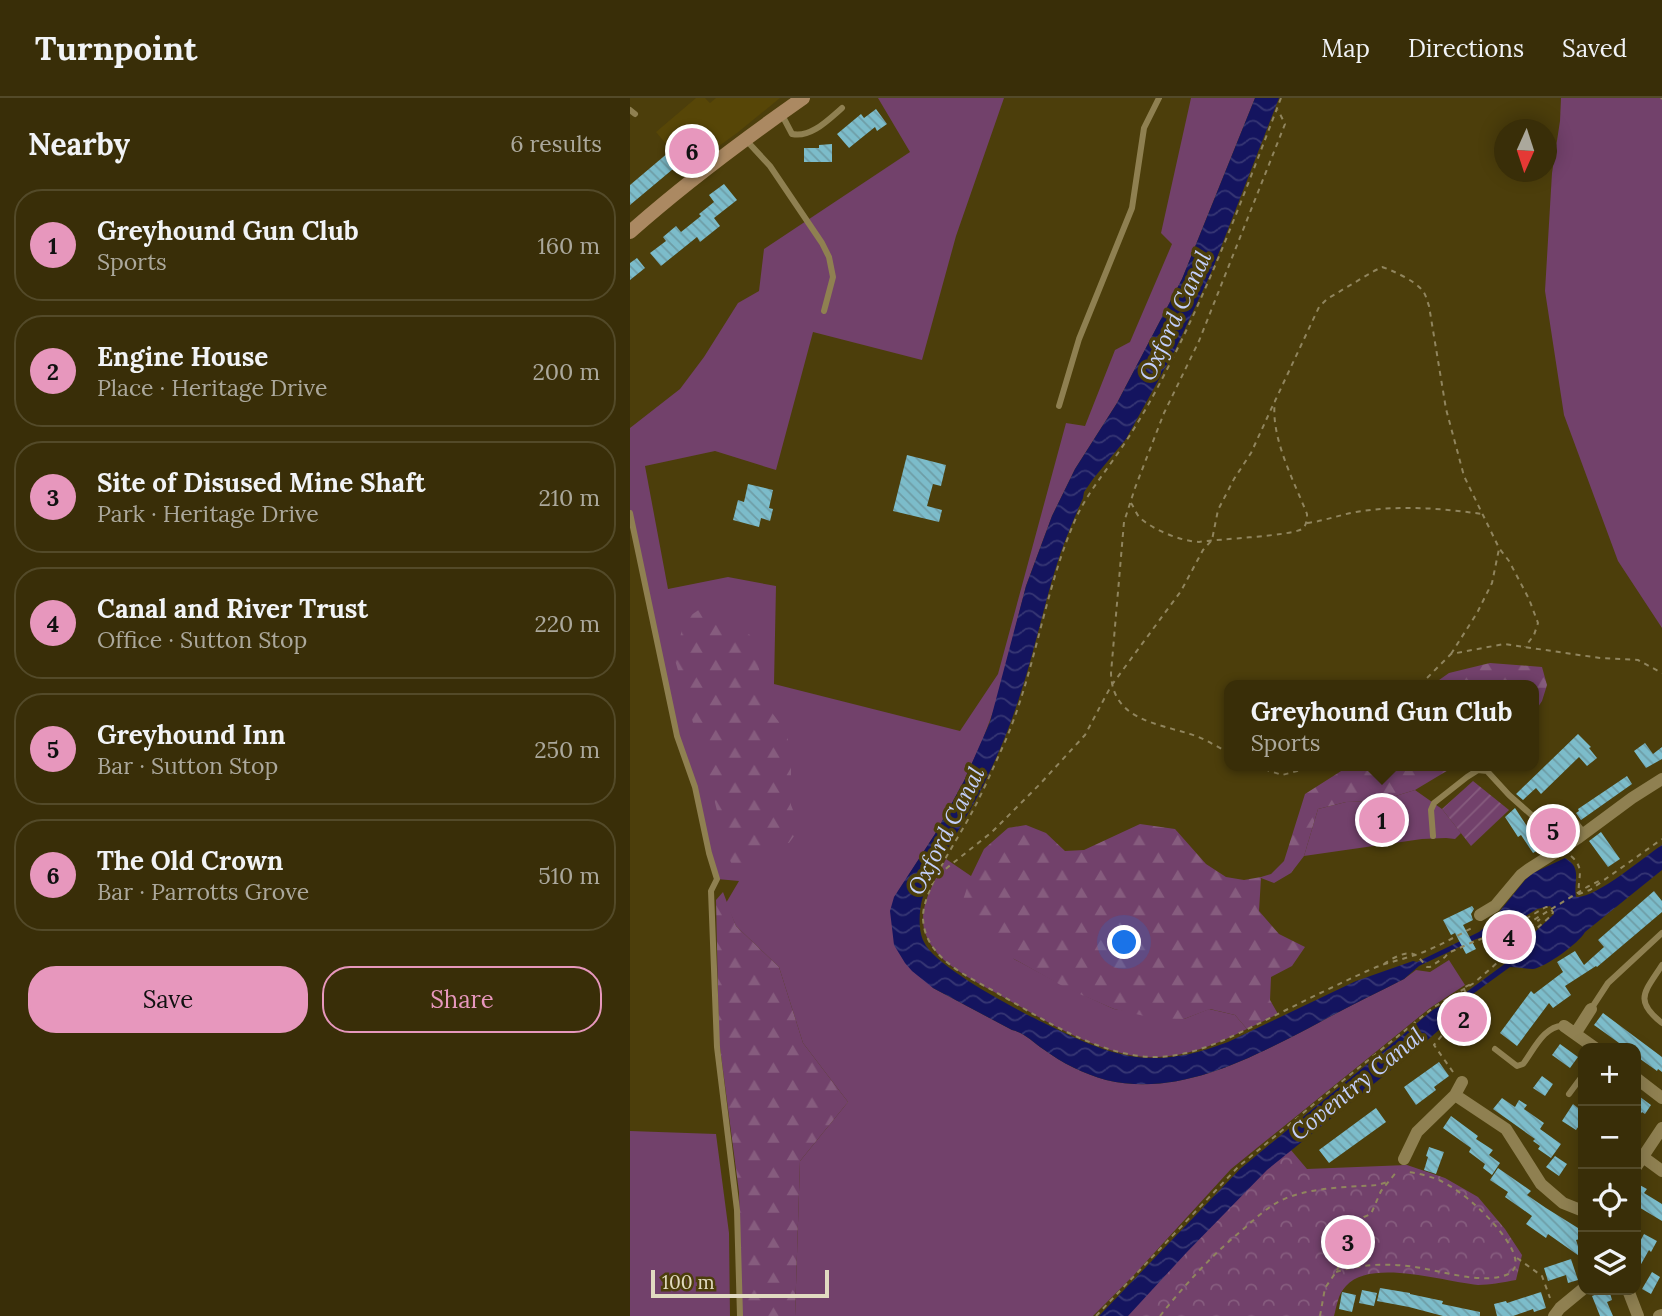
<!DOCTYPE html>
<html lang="en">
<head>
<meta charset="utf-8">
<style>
	body { margin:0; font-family:Lora,serif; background:#443a16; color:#f1f3f6 }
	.controls { position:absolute; right:21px; bottom:21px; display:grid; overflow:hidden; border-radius:14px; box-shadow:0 4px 18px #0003 }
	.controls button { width:63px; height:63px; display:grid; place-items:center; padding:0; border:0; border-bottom:2px solid #534a29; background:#392e08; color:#f1f3f6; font:35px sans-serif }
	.compass { position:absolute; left:864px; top:21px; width:63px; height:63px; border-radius:50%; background:#392e08; box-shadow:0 4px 18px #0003; rotate:183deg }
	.scale { position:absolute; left:21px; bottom:18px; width:178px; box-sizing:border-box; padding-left:7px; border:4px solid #e1dac1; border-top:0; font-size:19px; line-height:24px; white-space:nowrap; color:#e1dac1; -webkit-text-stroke:5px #4c3e0b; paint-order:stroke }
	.you { position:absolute; left:495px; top:845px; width:24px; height:24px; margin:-18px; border:5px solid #fff; border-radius:50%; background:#1a73e8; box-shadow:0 0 0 10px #1a73e833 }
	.badge { display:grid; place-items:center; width:46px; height:46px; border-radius:50%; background:#e797bd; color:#111; font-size:23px; font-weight:700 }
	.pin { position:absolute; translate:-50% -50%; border:4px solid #fff; box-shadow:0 2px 7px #0006 }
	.popup { position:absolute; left:594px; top:582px; width:315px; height:91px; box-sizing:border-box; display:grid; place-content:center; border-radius:14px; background:#392e08; filter:drop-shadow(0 2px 5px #0005); font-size:23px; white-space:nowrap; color:#aba89c }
	.popup b { font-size:26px; color:#f1f3f6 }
	.popup::after { content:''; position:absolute; left:50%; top:100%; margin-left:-14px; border:14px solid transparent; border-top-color:#392e08 }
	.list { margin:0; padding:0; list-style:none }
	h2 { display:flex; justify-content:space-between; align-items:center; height:91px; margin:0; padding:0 28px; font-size:30px }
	h2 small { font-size:23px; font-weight:400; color:#aba89c }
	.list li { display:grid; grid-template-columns:46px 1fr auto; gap:21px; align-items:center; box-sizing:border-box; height:112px; margin:0 14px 14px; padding:0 14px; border:2px solid #534a29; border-radius:28px }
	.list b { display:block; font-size:26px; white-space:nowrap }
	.list p { margin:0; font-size:23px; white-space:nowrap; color:#aba89c }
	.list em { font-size:23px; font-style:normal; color:#aba89c }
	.actions { display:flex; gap:14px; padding:21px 28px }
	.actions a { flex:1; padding:16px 0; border:2px solid #e797bd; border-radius:28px; text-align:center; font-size:24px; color:#e797bd }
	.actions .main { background:#e797bd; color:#111 }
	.icon { flex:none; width:38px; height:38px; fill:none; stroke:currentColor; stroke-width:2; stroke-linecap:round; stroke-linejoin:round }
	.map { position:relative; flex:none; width:1032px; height:1218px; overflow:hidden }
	header { display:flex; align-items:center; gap:42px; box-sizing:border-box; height:98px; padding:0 35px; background:#392e08; border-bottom:2px solid #534a29 }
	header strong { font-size:33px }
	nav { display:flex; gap:38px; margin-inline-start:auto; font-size:24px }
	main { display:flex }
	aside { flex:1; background:#392e08 }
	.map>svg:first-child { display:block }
	.built { fill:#574607 }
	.grass { fill:#72416b }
	.forest { fill:url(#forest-firs) }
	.park { fill:url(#park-crowns) }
	.garden { fill:url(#garden-furrows) }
	.water { fill:url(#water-waves) }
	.building { fill:url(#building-back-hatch) }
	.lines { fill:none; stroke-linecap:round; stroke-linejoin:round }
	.path { stroke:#90855e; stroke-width:2; stroke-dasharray:5 5; stroke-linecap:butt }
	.service { stroke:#8f8051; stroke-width:6 }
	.minor { stroke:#8f8051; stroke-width:12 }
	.secondary { stroke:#ab8962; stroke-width:14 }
	.labels { text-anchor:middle; stroke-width:7; stroke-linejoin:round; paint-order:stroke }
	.water-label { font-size:23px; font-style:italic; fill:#c3cffb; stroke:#4c3e0b }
</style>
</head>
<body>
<header>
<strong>Turnpoint</strong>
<nav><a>Map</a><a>Directions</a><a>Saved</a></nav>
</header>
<main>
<aside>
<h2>Nearby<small>6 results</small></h2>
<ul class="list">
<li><span class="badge">1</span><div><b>Greyhound Gun Club</b><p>Sports</p></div><em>160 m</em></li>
<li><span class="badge">2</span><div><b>Engine House</b><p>Place · Heritage Drive</p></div><em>200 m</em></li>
<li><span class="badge">3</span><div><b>Site of Disused Mine Shaft</b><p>Park · Heritage Drive</p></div><em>210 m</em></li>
<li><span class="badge">4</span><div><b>Canal and River Trust</b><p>Office · Sutton Stop</p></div><em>220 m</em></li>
<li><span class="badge">5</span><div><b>Greyhound Inn</b><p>Bar · Sutton Stop</p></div><em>250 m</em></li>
<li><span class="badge">6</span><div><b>The Old Crown</b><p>Bar · Parrotts Grove</p></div><em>510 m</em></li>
</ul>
<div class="actions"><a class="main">Save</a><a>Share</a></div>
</aside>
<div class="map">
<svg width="1032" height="1218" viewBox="0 0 1032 1218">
	<defs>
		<pattern id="forest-firs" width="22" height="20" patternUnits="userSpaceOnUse" patternTransform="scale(1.75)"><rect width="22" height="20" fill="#72416b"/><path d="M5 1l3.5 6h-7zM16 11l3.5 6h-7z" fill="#865c7e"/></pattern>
		<pattern id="park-crowns" width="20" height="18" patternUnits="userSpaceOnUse" patternTransform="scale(1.75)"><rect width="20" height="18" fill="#72416b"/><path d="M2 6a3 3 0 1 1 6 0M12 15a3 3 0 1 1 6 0" fill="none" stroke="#865c7e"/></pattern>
		<pattern id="garden-furrows" width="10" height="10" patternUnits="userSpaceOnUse" patternTransform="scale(1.75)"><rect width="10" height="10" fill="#72416b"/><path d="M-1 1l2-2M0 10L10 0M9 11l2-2" fill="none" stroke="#865c7e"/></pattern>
		<pattern id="water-waves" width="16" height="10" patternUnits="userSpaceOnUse" patternTransform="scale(1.75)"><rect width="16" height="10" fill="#14145f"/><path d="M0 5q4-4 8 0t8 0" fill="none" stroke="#363674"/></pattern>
		<pattern id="building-back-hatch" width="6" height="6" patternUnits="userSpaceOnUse" patternTransform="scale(1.75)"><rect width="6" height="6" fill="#7cbcca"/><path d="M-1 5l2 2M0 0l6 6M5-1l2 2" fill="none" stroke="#6e9da6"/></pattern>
	</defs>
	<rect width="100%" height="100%" fill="#4c3e0b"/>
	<path class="built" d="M66,0H75L80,5L86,0H150L107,35L57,71L26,34Z"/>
	<path class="grass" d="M248,0H374L326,138L292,262L183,234L146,372L85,353L15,368L38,491L98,479L146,488L144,586L330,633L368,576L436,325L455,328L485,252L500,244L542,146L531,135L561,0H625L552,181L487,305L445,371L422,418L396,488L366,606L353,641L334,683L305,736L264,800L303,890L382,932C395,935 403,944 413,951C432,965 454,976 476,982C548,999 617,962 679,930C710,913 742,897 774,881L786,872L800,874L819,862L835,887L800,910L601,1071L504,1177L463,1218H165L170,1063L218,1004L173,945L149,869L106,828L96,805L109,783L87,781L65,689L47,638L0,415V330L50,291L74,259L108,205L129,193L134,151L280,54Z
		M931,0H1032V530L988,463L934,317L915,193L922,75L930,23Z
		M785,692L812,711L831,735L825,741L816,740L792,741L674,758L688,711L716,704L749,703Z
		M316,761L341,778L384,861L436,889L484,911L554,921L579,911L605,917L617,931C585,947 552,961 515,959C466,955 416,923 373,899C354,888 331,877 314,862C305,854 297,843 294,831C289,806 305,783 316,761Z
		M0,1033L86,1036L99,1135L100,1218H0Z"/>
	<path class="forest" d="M70,511L85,512L120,537L140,612L157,635L161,664V707L170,730L159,745H143L109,782L98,758L80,684L45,562L54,522Z
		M860,565L912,569L917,587L912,603L904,615V587H802L819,575Z
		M719,668H825L785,692L749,703L716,704L688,711L674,758L661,775L644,785L631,780L629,813L649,836L675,849L662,868L641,879L640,902L648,916L617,931L605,917L580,911L554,921L523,920L484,911L436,890L384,861L356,841L338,819L333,802L341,778L354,751L378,730L396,727L416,735L435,753L454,752L510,726L545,731L576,766L596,779L614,782L631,779L641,776L654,763L675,696Z
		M93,794L106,828L149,869L173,945L218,1004L170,1063L165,1218H112L109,1094L89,942L86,802Z"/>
	<path class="park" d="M655,1045L677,1071L777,1067L815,1080L848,1099L875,1131L892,1157L886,1182C874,1184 860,1187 848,1187C815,1184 741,1160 716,1188C708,1196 707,1207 704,1218H482Z"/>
	<path class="garden" d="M843,683L879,712L841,748L812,711Z"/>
	<path class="water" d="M625,0H649L581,175L545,252L496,341L463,381L454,394L453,400C443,423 433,446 426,469C413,511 404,555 390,597C380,629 367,660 352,690C338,717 322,742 308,769C302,780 295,791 292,802C289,814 288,833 294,844C305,869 389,913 416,926C485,960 522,973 598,944L726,883L783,863L787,864L849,834L861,824L895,782L903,775L935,760C953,770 943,783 946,799C965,801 1014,759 1032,747V772L955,834C949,845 916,869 903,871C896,871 887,869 880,869L836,901L810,931L792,947L637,1072L557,1154L498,1218H469L610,1071L804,911L831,898L876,865L889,849L924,816L922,810L920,808L907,811L878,829L844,842L789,868L774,881C742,897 710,913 679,930C617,962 548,999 476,982C454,976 432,965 413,951C403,944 395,935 382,932L303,890L282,873L275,865L264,847L260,813L264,799L305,736L334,683L360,624L396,488L422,418L445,371L487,305L552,181Z"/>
	<path class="building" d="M246,11L257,26L247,33L245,29L219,50L207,36L231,16L234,20Z
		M202,46V64H174V50H189V47Z
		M39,54L49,66L0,107V87Z
		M94,86L107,102L84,120L90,128L70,144L67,139L31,168L20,155L36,143L33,139L46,128L51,134L71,118L69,116L84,104L79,97Z
		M7,160L15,170L0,182V165Z
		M277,357L316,367L311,388L303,386L297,408L312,412L309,424L263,413Z
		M118,386L143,392L139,410L143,411L140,423L131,420L129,429L103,422L108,402L114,404Z
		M948,636L961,649L959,650L967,660L957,668L949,659L911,696L906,690L893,702L886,696Z
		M1015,645L1023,656L1032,649V661L1016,670L1004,653Z
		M997,678L1002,686L951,722L946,715L949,713L948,711Z
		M885,710L902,736L916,728L918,732L936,721L943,731L903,755L891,737L888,739L875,719Z
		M971,734L990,761L978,769L959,743Z
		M1024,793L1032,803V814L967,869L966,868L935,888L941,897L923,910L919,905L887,948L870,935L901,893L904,896L933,874L927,864L945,853L954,867L974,849L968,842Z
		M842,808L844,811L841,816L843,822L833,827L846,851L836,856L825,835L821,837L813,822Z
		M973,915L1032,959V974L1028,971L1027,973L1006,958V950H996L964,927Z
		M930,946L948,959L940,970L922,957Z
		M809,964L819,978L804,989L806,992L786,1007L774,989Z
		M912,978L923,986L915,998L903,990Z
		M1006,996L1021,1007L1015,1016L1012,1014L1006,1022Z
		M872,1000L885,1009L889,1002L897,1007L894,1011L914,1025L910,1031L931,1046L921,1060L908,1051L910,1048L903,1043L905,1041L863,1011Z
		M943,1006L953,1014V1022L946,1032L932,1023Z
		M746,1010L756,1024L699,1065L689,1052Z
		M821,1018L848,1038L846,1041L863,1052L859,1057L870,1065L862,1077L853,1070L855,1066L839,1054L841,1050L813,1030Z
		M799,1049L814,1054L806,1076L794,1072L798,1059L796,1058Z
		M925,1058L937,1066L929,1078L916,1069Z
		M868,1070L901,1093L897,1097L916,1110L948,1130L953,1128V1140L946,1142L952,1160L918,1136L916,1140L896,1126L902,1118L875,1099L878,1094L860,1082Z
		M1006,1085L1017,1091L1014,1095L1032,1106V1123L1007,1108L1006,1110Z
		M1014,1136L1027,1143L1021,1154L1019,1152L1006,1175V1151Z
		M941,1161L948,1182L938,1185L936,1177L918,1183L914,1170Z
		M1022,1174L1030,1179L1021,1196L1012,1191Z
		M750,1190L780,1195V1196L813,1203L812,1206L850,1214V1218H813L779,1209L747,1203Z
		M732,1192L747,1195L744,1208L729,1205Z
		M979,1192L982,1202L977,1204L983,1218H970L962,1198Z
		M712,1194L726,1197L722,1214L709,1211Z
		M911,1194L916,1210L904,1214L903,1211L883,1218H867L864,1206L876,1203L877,1205Z"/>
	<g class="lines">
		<path class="path" d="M651,0C614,96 579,192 531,283C518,308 504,332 488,355C473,377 457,396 446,420C414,492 406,573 374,646C363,670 353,694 341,716C328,741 292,793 293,820C294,858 334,877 364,893C407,918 453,948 503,957C550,966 593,943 634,923C664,908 694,893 724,879C733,875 743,870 752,867C767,862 782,859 796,853C813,846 828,837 844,829
			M1031,0L1032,1
			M501,405C504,409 506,416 510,420C524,432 550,443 569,444C587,441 661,438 672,431C677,427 677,421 677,416C664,383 640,339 645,303L689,209L697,201L744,173L752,169C762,172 785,183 792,192C796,196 797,203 799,208L816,311L834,378L869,450L879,463L899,501L908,525L904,537L895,549
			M677,425C694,423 709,417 726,414C767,407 811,410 852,416
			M821,556L847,515L862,485L869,451
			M790,587L821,556L874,546L970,560L1008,562L1032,575
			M600,655C587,649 574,640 560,636C525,625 482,621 481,575L494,424L505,390L534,315L569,243L655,26L648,12
			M625,668L652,677L687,668
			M941,758C956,771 947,780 949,796L960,792L1032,741
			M308,777L362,734L410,686L455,637L481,588L551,493L573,452L582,442L588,412L604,381L621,355L643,307
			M880,852L896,832L910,821
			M754,866C761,861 775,853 783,856C788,857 793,865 797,869H800L815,859L818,855L843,844L878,831L894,828L957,789L973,781
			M823,974L804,947L837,907L842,904L833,890L843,885
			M887,1160L912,1178L920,1200
			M706,1174C733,1165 763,1165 791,1170C815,1174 853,1186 876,1177C906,1166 857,1117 844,1106C834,1097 820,1087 809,1082C799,1078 788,1075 777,1074
			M466,1218L608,1069L684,1006L804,909L844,885L922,817L923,814L919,809H916L878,831
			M530,1218C556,1185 585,1154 617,1128C630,1116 645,1103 662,1098C689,1089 720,1089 748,1087L757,1084
			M690,1218L695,1190L706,1174L727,1134L729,1124L734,1119L741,1116L751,1093L768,1072"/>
		<path class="service" d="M0,12L5,16
			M152,17L162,36C181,40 198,22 212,10
			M116,42L140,68L192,145L199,159L203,179L194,213
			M429,308L449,241L502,110L514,30L529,0
			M0,415L47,638L65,689L79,755L87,781L81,793L87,949L107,1112L110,1218
			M803,738L801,712L804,705L837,679L848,672L857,673L879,697L906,721L937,713L954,735
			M1032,867C1015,894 1003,902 1032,925
			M961,911L978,885L1032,835
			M865,951L887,968L893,966C903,953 915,926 934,928
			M939,996L953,977"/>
		<path class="minor" d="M850,817L865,808L891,777L899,771L948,740L1002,700L1032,681
			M934,928L965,950
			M945,936L961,911
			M1006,980L1032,1000
			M832,984L825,997L876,1031L911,1086L933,1105L953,1113
			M1013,1059L1032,1073
			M774,1061L787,1034L825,997
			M1006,1069L1032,1030
			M998,1192L1008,1218
			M924,1218L930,1210L953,1191
			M1029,1218L1032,1217"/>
		<path class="secondary" d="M0,134C54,86 113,42 173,0"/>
	</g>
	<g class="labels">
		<g class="water-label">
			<text transform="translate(545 218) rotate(-65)" y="8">Oxford Canal</text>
			<text transform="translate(316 733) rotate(-63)" y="8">Oxford Canal</text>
			<text transform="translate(727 986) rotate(-39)" y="8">Coventry Canal</text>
		</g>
	</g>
</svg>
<div class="controls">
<button>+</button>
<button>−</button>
<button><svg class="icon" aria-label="locate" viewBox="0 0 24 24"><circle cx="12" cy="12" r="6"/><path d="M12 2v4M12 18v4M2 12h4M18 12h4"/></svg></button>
<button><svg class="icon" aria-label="layers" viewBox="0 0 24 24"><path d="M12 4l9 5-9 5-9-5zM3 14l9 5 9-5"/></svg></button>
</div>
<svg class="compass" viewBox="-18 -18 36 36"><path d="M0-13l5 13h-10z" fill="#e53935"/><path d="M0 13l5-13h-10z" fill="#aba89c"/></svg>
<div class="scale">100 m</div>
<div class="you"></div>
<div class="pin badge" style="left:752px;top:722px">1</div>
<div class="popup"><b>Greyhound Gun Club</b>Sports</div>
<div class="pin badge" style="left:834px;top:921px">2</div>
<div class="pin badge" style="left:718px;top:1144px">3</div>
<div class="pin badge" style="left:879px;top:839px">4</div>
<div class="pin badge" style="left:923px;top:733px">5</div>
<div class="pin badge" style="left:62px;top:53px">6</div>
</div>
</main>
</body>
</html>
